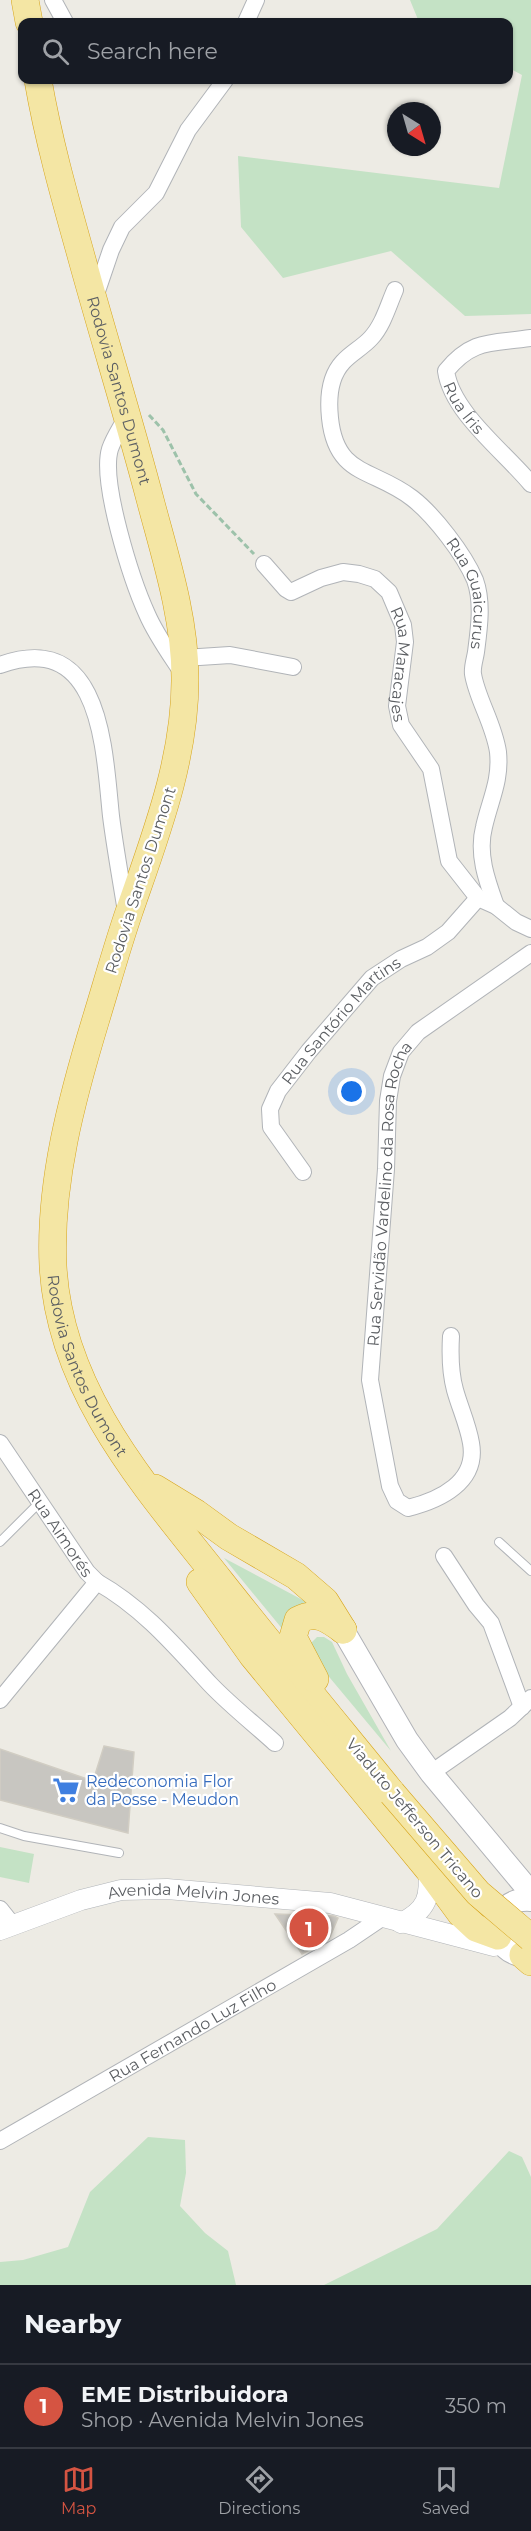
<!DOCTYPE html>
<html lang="en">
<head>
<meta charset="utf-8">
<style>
	body { margin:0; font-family:Montserrat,sans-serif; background:#20242c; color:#f1f3f6 }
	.compass { position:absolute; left:387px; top:102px; width:54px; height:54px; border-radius:50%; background:#171b24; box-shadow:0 2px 4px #0004; rotate:143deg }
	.you { position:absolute; left:352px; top:1092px; width:21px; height:21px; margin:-15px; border:4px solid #fff; border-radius:50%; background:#1a73e8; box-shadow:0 0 0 9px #1a73e833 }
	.badge { display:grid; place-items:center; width:39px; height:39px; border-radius:50%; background:#d55442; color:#fff; font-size:20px; font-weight:700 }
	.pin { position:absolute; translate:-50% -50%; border:3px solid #fff; box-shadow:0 2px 6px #0006 }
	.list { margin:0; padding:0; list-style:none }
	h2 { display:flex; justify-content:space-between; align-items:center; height:78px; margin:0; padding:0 24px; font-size:26px }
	h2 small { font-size:20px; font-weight:400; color:#9ea1a6 }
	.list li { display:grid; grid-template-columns:39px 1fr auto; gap:18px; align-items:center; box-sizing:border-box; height:84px; padding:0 24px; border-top:2px solid #363941 }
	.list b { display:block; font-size:22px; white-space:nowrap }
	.list p { margin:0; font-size:20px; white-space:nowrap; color:#9ea1a6 }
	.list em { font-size:20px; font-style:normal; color:#9ea1a6 }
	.icon { flex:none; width:33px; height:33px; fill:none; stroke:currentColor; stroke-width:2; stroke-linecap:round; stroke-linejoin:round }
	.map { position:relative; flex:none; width:531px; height:2285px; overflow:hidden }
	.search { position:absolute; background:#171b24; box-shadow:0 2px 4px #0004; left:18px; right:18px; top:18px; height:66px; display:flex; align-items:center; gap:15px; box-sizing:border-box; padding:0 21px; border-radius:12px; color:#9ea1a6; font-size:22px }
	.sheet { height:162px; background:#171b24 }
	nav { display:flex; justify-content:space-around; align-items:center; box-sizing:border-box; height:84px; border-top:2px solid #363941; background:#171b24; font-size:16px; color:#9ea1a6 }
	nav a { display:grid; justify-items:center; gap:3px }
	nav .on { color:#d55442 }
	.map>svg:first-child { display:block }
	.green { fill:#c4e2c5 }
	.building { fill:#c8c6c1; stroke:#d1cdc3; stroke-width:1.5 }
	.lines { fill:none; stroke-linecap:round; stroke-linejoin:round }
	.service-casing { stroke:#b1b4b8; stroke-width:10 }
	.minor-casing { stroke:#b1b4b8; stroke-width:18 }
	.tertiary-casing { stroke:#b1b4b8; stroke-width:21 }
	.secondary-casing { stroke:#b1b3b8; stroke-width:24 }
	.trunk-casing { stroke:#d7a41a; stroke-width:28 }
	.path { stroke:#9dc2aa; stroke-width:3; stroke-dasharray:6 3; stroke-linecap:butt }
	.service { stroke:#fff; stroke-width:8 }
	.minor { stroke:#fff; stroke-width:16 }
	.tertiary { stroke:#fff; stroke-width:20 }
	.secondary { stroke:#fff; stroke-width:22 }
	.trunk { stroke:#f4e6a4; stroke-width:27 }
	.trunk-bridge-casing { stroke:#d7a41a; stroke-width:28; stroke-linecap:butt }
	.trunk-bridge { stroke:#f4e6a4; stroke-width:27 }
	.labels { text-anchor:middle; stroke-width:4.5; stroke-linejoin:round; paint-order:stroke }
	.street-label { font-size:16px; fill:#5c5f63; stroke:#fff }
	.shop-label { font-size:16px; fill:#366cbe; stroke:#fff; text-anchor:start }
</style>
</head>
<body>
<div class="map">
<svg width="531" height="2285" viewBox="0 0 531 2285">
	<rect width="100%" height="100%" fill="#edebe4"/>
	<path class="green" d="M410,0H531V314L465,316L391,251L283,278L241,227L238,156L499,188L522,75L509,68L508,22H419Z
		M224,1558L312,1605L284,1631Z
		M317,1637H324L332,1642L347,1674L391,1751L315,1660L310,1644Z
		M0,1847L34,1854L29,1883L0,1877Z
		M148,2137L185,2140L186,2173L180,2206L205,2233L228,2251L236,2285H0V2262L23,2260L68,2247L90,2192Z
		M509,2151L522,2157L531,2177V2285H324L437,2229Z"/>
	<path class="building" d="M104,1746L134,1752L128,1833L0,1800V1749L93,1781Z
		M275,1914L334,1916L338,1918L329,1939L302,1954Z"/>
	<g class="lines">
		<defs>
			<path id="service" d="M0,1542L40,1502
				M499,1542L531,1571
				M0,1828L24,1836L119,1853"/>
			<g id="minor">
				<path d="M53,0L65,22"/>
				<path d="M246,22L256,0"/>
				<path id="s1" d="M395,290C388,306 383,325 371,338C363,347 351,353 343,362C329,377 328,399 330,418C336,477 373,468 412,498C434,515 464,554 475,580C483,602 479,629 476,652C475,659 472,667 473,674C477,699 494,724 498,752C501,781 490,800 484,827C477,854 487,881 496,906"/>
				<path d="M94,300L111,250L122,227L156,193L188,130L225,80"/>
				<path id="s2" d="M531,338C492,344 473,338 446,371C452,413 505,452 531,484"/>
				<path d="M127,416C122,426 114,437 110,449C100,482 132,581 147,614C156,635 170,654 183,674"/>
				<path id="s3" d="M264,564L286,589L291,592L321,578L343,572L359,574L375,579L389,592L403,625L405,642L397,706L401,725L431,769L449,861L478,898L496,906L516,922L531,929"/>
				<path d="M184,658L230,655L293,667"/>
				<path d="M0,665C102,628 104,750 111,816C115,848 121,880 126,912"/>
				<path id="s4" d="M303,1172L271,1127L270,1109L278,1091L309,1051L372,978L401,959L427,947L448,932L478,898"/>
				<path id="s5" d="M451,1336C450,1354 450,1372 455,1390C460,1408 468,1425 471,1443C478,1482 440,1500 408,1508L397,1501L390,1486L370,1380L386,1169L388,1101L392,1076L401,1052L418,1032L531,953"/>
				<path id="s6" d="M0,1443L87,1572L97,1582L0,1700"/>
				<path d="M444,1556L476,1605L491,1623L522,1707"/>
				<path d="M97,1582C143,1608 175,1646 210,1684C230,1705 253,1723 275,1743"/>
				<path d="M431,1773L510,1718L531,1698"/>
				<path d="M0,1909L12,1924"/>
				<path id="s7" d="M0,2141L349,1940L383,1917"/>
			</g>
			<g id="tertiary">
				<path d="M401,1923C427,1910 431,1897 428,1869"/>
				<path id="s8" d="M0,1930L81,1900L121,1890L167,1889L330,1903L494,1946"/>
			</g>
			<path id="secondary" d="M343,1630L407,1740L431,1773L531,1893
				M531,1900C486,1896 487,1960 531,1955"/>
			<g id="trunk">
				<path d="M25,0L29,22"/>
				<path id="s9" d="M38,80C48,138 64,195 80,252C103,336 129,419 151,503C166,559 185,619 185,677C186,758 155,837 129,912C117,947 107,983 96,1019C72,1098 49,1183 53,1266C60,1393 147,1488 221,1582C277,1653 335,1723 392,1793"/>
				<path d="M155,1488L196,1513L229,1537L296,1576L325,1601L343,1630"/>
				<path d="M200,1582L252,1655L428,1869L461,1914L476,1928L498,1936"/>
				<path d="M315,1679L293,1637L298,1620C316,1610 328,1619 343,1630"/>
				<path d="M523,1955L531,1962"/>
			</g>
		</defs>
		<use href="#service" class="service-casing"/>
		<use href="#minor" class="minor-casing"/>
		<use href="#tertiary" class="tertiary-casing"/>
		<use href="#secondary" class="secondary-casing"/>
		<use href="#trunk" class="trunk-casing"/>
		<path class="path" d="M149,415L163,430L196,494L254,554"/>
		<use href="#service" class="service"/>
		<use href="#minor" class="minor"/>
		<use href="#tertiary" class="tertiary"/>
		<use href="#secondary" class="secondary"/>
		<use href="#trunk" class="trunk"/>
		<defs>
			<path id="trunk-bridge" d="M392,1793L478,1893L531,1938"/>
		</defs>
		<use href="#trunk-bridge" class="trunk-bridge-casing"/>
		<use href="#trunk-bridge" class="trunk-bridge"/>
	</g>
	<defs>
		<symbol id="supermarket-bare" viewBox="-9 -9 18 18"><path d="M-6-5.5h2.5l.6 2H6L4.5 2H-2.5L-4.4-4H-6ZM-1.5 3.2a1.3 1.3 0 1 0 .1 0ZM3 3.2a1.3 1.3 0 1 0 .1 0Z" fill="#3f7fe0" stroke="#fff" stroke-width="2.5" paint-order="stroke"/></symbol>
	</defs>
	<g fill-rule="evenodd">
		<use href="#supermarket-bare" x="47" y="1771" width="38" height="38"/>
	</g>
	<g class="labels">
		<g class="street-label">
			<text dy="6" stroke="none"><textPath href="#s9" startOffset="321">Rodovia Santos Dumont</textPath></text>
			<text dy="6" stroke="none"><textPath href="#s2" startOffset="136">Rua Íris</textPath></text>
			<text dy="6" stroke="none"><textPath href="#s1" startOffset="387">Rua Guaicurus</textPath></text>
			<text dy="6" stroke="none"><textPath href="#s3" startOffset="222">Rua Maracajes</textPath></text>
			<text transform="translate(140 880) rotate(-72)" y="6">Rodovia Santos Dumont</text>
			<text dy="6" stroke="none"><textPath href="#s4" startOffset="188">Rua Santório Martins</textPath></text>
			<text dy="6" stroke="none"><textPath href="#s5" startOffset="536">Rua Servidão Vardelino da Rosa Rocha</textPath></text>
			<text dy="6" stroke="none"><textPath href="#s9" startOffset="1329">Rodovia Santos Dumont</textPath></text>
			<text dy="6" stroke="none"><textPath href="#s6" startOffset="108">Rua Aimorés</textPath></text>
			<text transform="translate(415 1818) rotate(50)" y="6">Viaduto Jefferson Tricano</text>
			<text dy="6" stroke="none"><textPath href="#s8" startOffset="200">Avenida Melvin Jones</textPath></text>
			<text dy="6" stroke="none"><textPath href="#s7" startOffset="222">Rua Fernando Luz Filho</textPath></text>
		</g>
		<g class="shop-label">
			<text x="86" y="1787">Redeconomia Flor<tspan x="86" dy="18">da Posse - Meudon</tspan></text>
		</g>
	</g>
</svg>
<svg class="compass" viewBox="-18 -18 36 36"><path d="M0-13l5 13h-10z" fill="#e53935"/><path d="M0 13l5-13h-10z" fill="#9ea1a6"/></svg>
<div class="you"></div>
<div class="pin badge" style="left:309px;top:1928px">1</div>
<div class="search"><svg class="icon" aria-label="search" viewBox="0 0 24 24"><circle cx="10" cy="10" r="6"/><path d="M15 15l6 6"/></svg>Search here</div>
</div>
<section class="sheet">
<h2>Nearby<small></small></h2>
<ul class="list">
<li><span class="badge">1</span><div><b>EME Distribuidora</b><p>Shop · Avenida Melvin Jones</p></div><em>350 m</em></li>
</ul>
</section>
<nav>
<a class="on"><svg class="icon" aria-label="map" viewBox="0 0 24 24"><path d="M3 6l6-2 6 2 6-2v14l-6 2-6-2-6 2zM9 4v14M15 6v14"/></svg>Map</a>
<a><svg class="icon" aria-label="directions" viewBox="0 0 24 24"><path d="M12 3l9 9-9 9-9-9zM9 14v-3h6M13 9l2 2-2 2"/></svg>Directions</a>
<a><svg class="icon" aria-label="saved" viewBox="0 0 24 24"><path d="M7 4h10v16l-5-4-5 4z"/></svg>Saved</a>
</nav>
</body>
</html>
